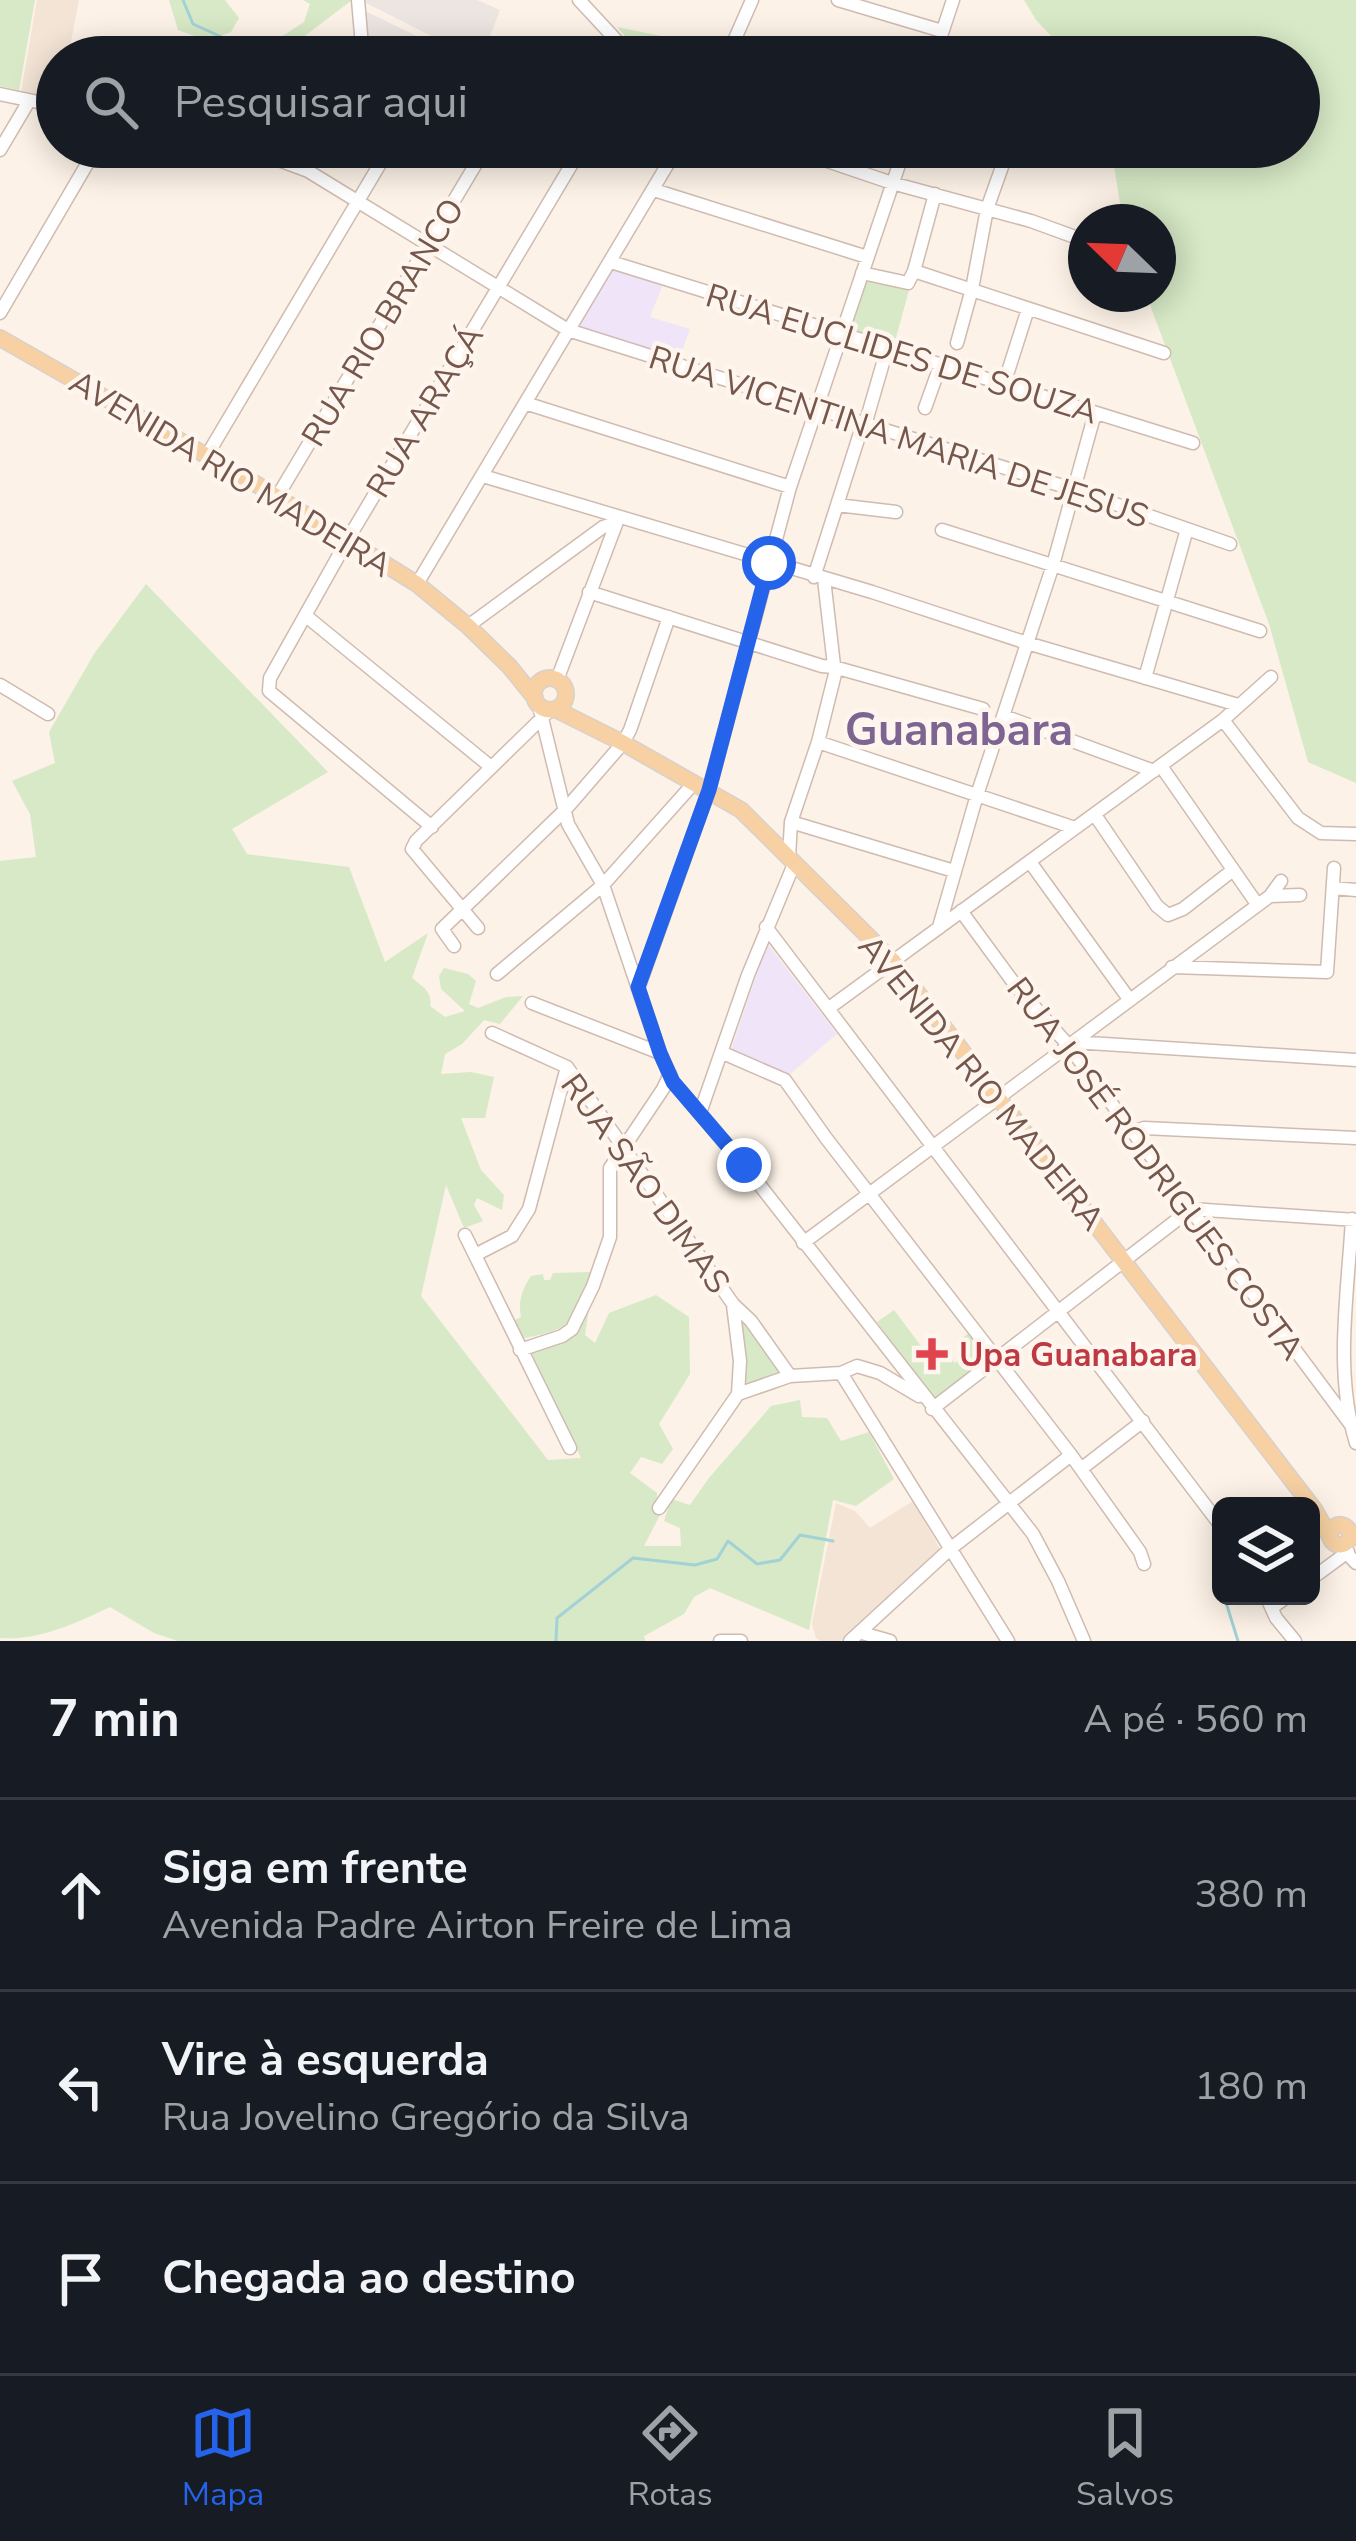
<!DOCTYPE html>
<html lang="pt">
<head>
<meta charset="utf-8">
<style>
	body { margin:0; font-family:"Nunito Sans",sans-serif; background:#20242c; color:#f1f3f6 }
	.controls { position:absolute; right:36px; bottom:36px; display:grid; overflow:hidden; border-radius:18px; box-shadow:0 6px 30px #0003 }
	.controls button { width:108px; height:108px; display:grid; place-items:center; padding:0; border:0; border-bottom:3px solid #363941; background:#171b24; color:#f1f3f6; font:60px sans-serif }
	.compass { position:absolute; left:1068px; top:204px; width:108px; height:108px; border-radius:50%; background:#171b24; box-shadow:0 6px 30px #0003; rotate:293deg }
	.stop { position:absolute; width:36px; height:36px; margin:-27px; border:9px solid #2563eb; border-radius:50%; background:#fff }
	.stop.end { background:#2563eb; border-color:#fff; box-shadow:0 3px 12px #0008 }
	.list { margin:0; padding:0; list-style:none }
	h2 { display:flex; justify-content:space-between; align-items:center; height:156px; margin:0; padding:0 48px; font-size:51px }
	h2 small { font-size:39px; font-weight:400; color:#9ea1a6 }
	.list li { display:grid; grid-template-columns:78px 1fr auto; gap:36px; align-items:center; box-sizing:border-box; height:192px; padding:0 48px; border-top:3px solid #363941 }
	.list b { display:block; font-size:45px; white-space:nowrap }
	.list p { margin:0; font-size:39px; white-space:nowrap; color:#9ea1a6 }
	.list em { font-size:39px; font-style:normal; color:#9ea1a6 }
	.icon { flex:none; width:66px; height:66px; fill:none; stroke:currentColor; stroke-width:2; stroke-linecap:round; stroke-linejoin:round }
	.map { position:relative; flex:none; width:1356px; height:1641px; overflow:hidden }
	.search { position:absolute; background:#171b24; box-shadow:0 6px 30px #0003; left:36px; right:36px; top:36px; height:132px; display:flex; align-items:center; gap:30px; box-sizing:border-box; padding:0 42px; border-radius:66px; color:#9ea1a6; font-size:45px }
	.sheet { height:732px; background:#171b24 }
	nav { display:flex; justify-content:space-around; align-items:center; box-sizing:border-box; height:168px; border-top:3px solid #363941; background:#171b24; font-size:33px; color:#9ea1a6 }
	nav a { display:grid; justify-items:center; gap:6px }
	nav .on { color:#2563eb }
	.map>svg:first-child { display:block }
	.residential { fill:#f3e4d6 }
	.industrial { fill:#ece5e1 }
	.education { fill:#efe4f8 }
	.green { fill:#d7e9c6 }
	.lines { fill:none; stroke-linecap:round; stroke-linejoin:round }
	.stream { stroke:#a3d2d6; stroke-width:3 }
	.minor-casing { stroke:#cfbbb0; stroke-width:15 }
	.major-casing { stroke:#d8d0cd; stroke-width:18 }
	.minor { stroke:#fff; stroke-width:12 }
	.major { stroke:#f7d1a3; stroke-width:15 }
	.route { stroke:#2563eb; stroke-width:15 }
	.health-dot { fill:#e0444e; stroke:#fef6ee; stroke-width:4.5 }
	.labels { text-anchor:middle; stroke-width:9; stroke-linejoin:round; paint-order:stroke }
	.street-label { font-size:33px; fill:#75574c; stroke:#fef6ee }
	.health-label { font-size:33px; font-weight:bold; fill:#be3a42; stroke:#fef6ee; text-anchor:start }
	.district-label { font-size:45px; font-weight:bold; fill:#7e6491; stroke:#fef6ee }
</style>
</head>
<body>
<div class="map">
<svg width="1356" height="1641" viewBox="0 0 1356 1641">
	<rect width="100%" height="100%" fill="#fcf2e7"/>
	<path class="residential" d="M37,0H79L68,57H57V98L21,92Z
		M913,1501L941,1551L845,1638L840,1641H821L816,1638L812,1624L836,1503L855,1511L870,1528Z"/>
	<path class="industrial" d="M364,0H477L500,10L482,57H473L364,2Z
		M365,11L460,57H368Z"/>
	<path class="education" d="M611,269L663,284L650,317L690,329L678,363L574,328Z
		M767,943L837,1034L790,1074L731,1050Z"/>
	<path class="green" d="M0,0H35L19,90L0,86Z
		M169,0H225L239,18L231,32L208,41L178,30Z
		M303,0H352L277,57H229L225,45L258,52L304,22L310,4Z
		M1024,0H1356V783L1308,762L1269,624L1146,294H1158V222H1123L1111,147H1299V57H1071L1036,20Z
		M617,27L676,39L669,57H643Z
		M864,277L909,290L894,345L846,334Z
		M146,584L328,772L232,829L247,854L349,867L385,962L428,933L412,978C422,986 433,992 430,1006L445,1017L465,1011L441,989L439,976L444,968L468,974L476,981L469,1004L478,1008L506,997L523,996L500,1024L484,1020L462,1044L445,1054L441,1074L471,1072L494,1077L485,1118H461L481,1170L504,1195L502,1210L477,1198L474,1205L483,1221L464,1228L446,1185L421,1296L548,1460L581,1458L532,1354L543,1347L574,1337L590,1301L585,1335L595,1343L609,1313L656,1295L689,1317L690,1374L659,1424L673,1449L662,1464L641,1457L630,1473L657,1493V1516L662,1511L644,1546H681L680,1528L664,1521L671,1499L690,1505L709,1478L771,1406L800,1400L802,1417L827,1418L841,1441L869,1432L894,1479L856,1506L833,1500L809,1630L710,1588L694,1597L684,1614L644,1636L645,1641H178L154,1633L110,1607C76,1623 39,1641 0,1638V861L36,857L30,814L12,781L55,763L49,732L94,654Z
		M591,1272C575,1319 576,1328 525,1338L514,1329L511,1322L521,1317C518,1302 522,1289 531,1276L543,1274L544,1280H550L553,1273Z
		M894,1310L924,1350L937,1340L935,1349L942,1358L948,1355L955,1363L968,1353L959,1341L970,1332L990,1358L935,1401L877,1322Z
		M740,1315L785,1378L745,1392Z"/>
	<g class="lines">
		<path class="stream" d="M183,0L193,24L226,39L239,57
			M1224,1596L1238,1641
			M556,1641L557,1618L633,1558L695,1565L717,1559L728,1541L757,1564L780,1560L800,1535L833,1541"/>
		<defs>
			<path id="minor" d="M358,0L363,57
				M579,0L632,57
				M838,0L942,31
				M732,48L762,57
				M727,57L752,0
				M934,57L953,0
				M0,94L57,106
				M244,147L308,171L568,330L1072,489L1230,544
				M786,147L892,183L1031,221L1086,241
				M1053,147L1096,158
				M0,150L29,101
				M654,190L867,257
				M611,262L1193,443
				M914,271L935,194
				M862,273L908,283L914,271L1164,353
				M0,313L97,147
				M957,343L972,289L987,209L1009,147
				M1004,384L1028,309
				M525,403L790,487
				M925,408L940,366
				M206,457L390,147
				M483,476L872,592L1027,643L1238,705
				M277,497L486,147
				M837,505L896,512
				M942,530L1260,631
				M814,577L861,430L865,425L887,349
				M417,584L678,147
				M589,592L822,666L834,667L983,709
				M306,616L491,767
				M468,626L603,527L616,523
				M1145,678L1187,529
				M557,680L618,519
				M0,685L48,714
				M539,706L568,824L603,885L660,1053L673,1082L744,1165L1033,1534L1058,1581L1084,1641
				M1004,716L1154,771
				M1223,720L1298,818L1321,833L1356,834
				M818,742L1075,828
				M1161,766L1257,904
				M1095,815L1157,906L1168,915L1183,909L1233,870
				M791,822L954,871
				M432,827L269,691L270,678L348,539L582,147
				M789,857L791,822L818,742L835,674L824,579
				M1030,862L1129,999
				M1333,888L1356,890
				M1270,896L1300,895
				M961,911L1016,986L1068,1045L1351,1425
				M766,927L1221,1526
				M939,927L977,795L1053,565L1095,413
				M478,928L412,849L416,841L546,714
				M454,946L442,929L565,810L623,743L630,730L669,617
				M1172,967L1327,972L1334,868
				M497,974L603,885L694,783
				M639,986L709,790L790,487L905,147
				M532,1003L660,1053
				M829,1008L1223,720L1271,677
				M492,1033L567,1067L733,1304L751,1321L790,1376
				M1073,1042L1356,1060
				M723,1053L785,1080L826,1138L1071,1455L1140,1552L1144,1564
				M700,1113L748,975L794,864
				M1133,1132L1144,1128L1356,1138
				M1352,1219C1348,1292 1334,1372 1356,1443
				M465,1235L570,1448
				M803,1243L1270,896L1281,881
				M475,1255L512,1236L529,1209L567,1067
				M733,1305L740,1361L738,1394
				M520,1350L562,1336L572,1329L593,1286L610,1237V1168L663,1089L670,1074
				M841,1373L1008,1641
				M932,1409L1191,1209L1356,1220
				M1081,1469L1143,1421
				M659,1508L738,1394L790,1376L841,1373L857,1366L880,1373L919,1396
				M1339,1545L1356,1563
				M1311,1579L1348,1552
				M1266,1596L1276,1618L1295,1641
				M1273,1607L1288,1596
				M862,1633L890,1641
				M720,1641H741
				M850,1641L950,1549L1071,1455"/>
			<path id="major" d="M0,338L256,484L417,584L468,626L509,666L535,698
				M534 694a16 16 0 1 1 32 0a16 16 0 1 1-32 0Z
				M555,709L623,743L741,810L893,961L1314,1509L1330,1537
				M1330 1535a10 10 0 1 1 20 0a10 10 0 1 1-20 0Z"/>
		</defs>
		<use href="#minor" class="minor-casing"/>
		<use href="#major" class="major-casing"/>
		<use href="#minor" class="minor"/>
		<use href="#major" class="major"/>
	</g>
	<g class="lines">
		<path class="route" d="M744,1165L673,1082L660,1053L638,987L709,790L769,563"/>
	</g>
	<path class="health-dot" d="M926 1336h12v12h12v12h-12v12h-12v-12h-12v-12h12z"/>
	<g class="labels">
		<g class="street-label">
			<text transform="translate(382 322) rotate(-59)" y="12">RUA RIO BRANCO</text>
			<text transform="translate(902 353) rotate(17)" y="12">RUA EUCLIDES DE SOUZA</text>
			<text transform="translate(424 411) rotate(-59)" y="12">RUA ARAÇÁ</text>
			<text transform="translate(899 436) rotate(18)" y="12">RUA VICENTINA MARIA DE JESUS</text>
			<text transform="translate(231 473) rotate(31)" y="12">AVENIDA RIO MADEIRA</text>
			<text transform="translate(982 1082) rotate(51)" y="12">AVENIDA RIO MADEIRA</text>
			<text transform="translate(1156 1168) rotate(53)" y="12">RUA JOSÉ RODRIGUES COSTA</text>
			<text transform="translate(646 1183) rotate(54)" y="12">RUA SÃO DIMAS</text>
		</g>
		<g class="health-label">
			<text x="959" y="1366">Upa Guanabara</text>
		</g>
		<g class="district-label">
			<text x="959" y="745">Guanabara</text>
		</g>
	</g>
</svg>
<div class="controls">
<button><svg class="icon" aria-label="layers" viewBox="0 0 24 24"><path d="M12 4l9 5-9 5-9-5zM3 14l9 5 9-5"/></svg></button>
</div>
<svg class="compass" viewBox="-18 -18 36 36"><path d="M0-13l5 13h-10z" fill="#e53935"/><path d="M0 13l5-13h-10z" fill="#9ea1a6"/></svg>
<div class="stop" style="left:769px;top:563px"></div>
<div class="stop end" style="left:744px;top:1165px"></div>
<div class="search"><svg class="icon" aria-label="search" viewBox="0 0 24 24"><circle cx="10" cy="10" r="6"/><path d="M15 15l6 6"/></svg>Pesquisar aqui</div>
</div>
<section class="sheet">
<h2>7 min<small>A pé · 560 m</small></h2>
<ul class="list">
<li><svg class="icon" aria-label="ahead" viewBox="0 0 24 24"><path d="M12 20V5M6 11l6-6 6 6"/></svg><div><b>Siga em frente</b><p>Avenida Padre Airton Freire de Lima</p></div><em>380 m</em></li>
<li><svg class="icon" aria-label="left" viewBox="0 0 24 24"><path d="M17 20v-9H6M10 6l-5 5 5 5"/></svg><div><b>Vire à esquerda</b><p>Rua Jovelino Gregório da Silva</p></div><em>180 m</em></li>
<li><svg class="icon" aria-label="arrive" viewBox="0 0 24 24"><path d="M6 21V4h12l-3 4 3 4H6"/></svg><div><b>Chegada ao destino</b></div></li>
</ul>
</section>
<nav>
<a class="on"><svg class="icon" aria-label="map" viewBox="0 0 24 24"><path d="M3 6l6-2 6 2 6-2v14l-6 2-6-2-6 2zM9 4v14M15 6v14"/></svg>Mapa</a>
<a><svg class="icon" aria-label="directions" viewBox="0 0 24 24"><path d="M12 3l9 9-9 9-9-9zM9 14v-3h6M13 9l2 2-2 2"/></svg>Rotas</a>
<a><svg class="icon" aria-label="saved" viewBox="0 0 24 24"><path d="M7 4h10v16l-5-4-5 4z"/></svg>Salvos</a>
</nav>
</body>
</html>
